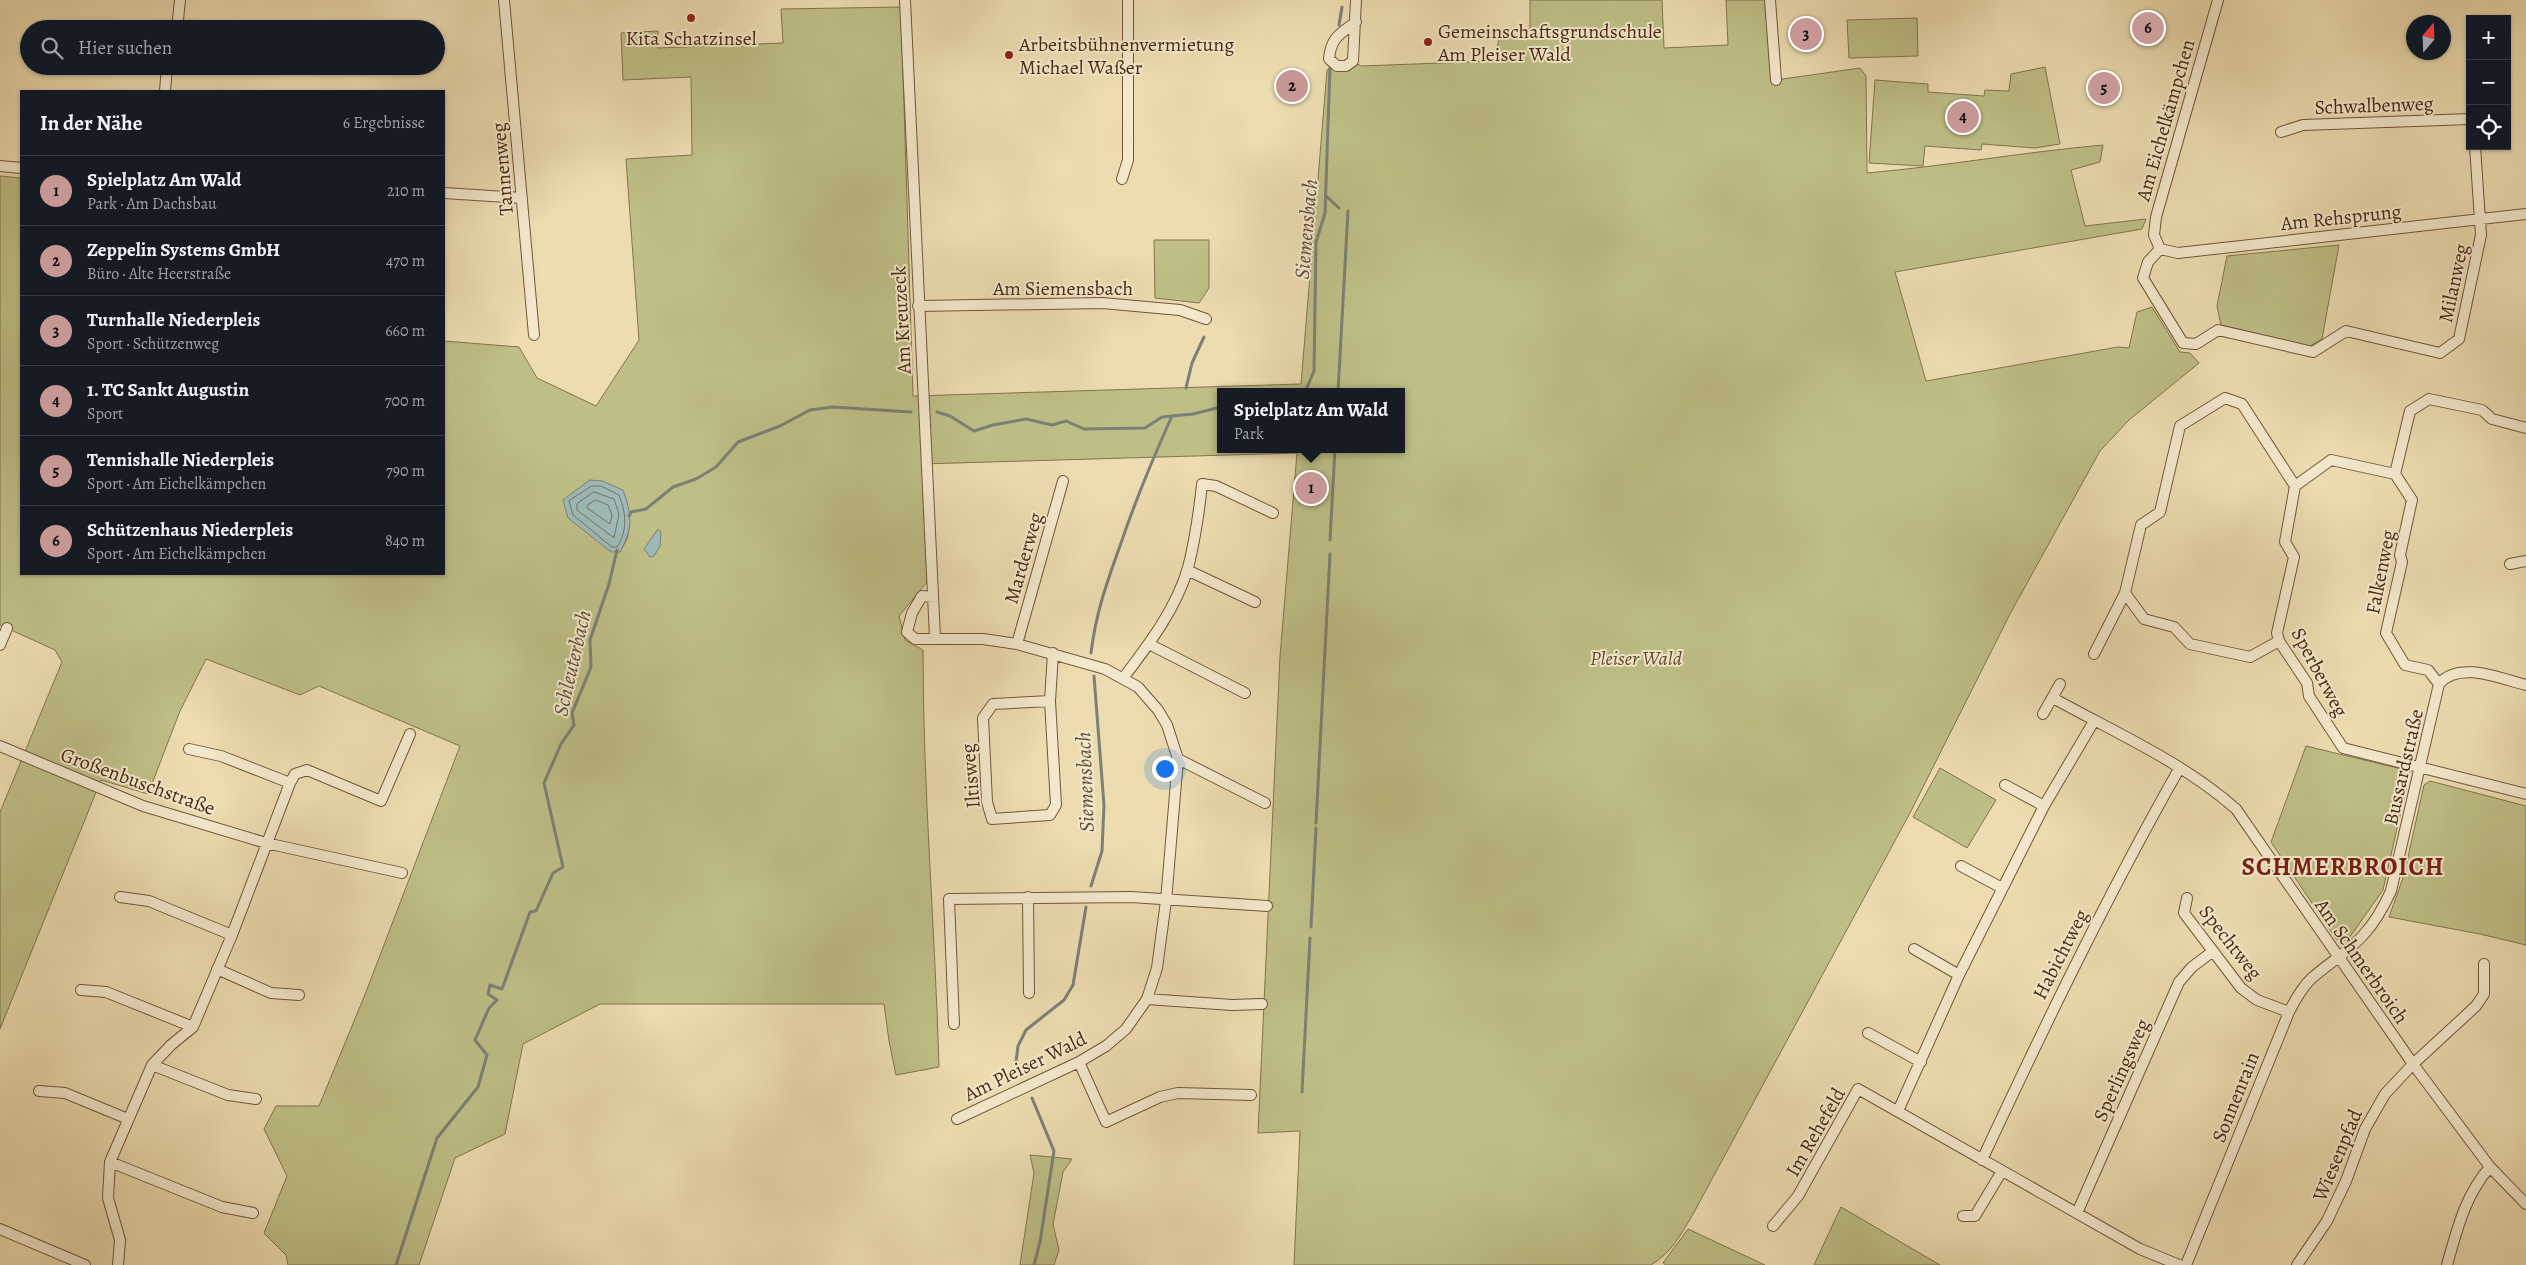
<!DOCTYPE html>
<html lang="de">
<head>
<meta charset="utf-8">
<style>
	body { margin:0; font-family:Alegreya,serif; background:#242831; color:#f1f3f6 }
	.controls { position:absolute; right:15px; top:15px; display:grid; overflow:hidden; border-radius:0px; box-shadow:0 1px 4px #0004 }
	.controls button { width:45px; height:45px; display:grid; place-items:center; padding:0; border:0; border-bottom:1px solid #363941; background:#171b24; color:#f1f3f6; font:25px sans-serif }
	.compass { position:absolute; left:2406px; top:15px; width:45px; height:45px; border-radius:50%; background:#171b24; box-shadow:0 1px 4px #0004; rotate:19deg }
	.you { position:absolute; left:1164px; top:768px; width:18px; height:18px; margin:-12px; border:4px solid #fff; border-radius:50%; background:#1a73e8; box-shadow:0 0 0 8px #1a73e833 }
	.badge { display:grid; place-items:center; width:32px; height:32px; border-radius:50%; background:#c59692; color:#111; font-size:16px; font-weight:700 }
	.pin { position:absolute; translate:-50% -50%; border:2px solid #fff; box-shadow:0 1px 5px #0006 }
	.popup { position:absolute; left:1217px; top:388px; width:188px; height:65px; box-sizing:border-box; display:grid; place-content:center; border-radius:0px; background:#171b24; filter:drop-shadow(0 1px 4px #0005); font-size:16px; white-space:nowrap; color:#9ea1a6 }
	.popup b { font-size:19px; color:#f1f3f6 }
	.popup::after { content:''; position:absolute; left:50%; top:100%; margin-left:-10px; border:10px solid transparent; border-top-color:#171b24 }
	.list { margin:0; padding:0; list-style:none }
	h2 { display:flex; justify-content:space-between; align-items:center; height:65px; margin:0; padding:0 20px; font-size:21px }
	h2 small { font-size:16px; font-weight:400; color:#9ea1a6 }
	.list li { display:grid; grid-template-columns:32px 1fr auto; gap:15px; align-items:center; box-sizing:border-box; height:70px; padding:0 20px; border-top:1px solid #363941 }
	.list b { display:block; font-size:19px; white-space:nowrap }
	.list p { margin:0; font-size:16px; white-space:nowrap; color:#9ea1a6 }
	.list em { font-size:16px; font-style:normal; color:#9ea1a6 }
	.icon { flex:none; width:28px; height:28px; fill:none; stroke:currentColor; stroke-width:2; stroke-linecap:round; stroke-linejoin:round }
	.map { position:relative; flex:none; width:2526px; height:1265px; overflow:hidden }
	.search { position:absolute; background:#171b24; box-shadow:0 1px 4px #0004; left:20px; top:20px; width:425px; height:55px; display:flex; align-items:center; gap:12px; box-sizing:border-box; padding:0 18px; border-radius:28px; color:#9ea1a6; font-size:19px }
	.panel { position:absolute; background:#171b24; box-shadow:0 1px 4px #0004; left:20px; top:90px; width:425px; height:485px; border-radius:0px }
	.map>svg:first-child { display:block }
	.green { fill:#bebe86; stroke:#84744c; fill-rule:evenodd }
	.water { fill:#9eb9b7; stroke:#7c8075 }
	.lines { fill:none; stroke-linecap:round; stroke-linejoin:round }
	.shore { stroke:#747264; stroke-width:1 }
	.stream { stroke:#7c8075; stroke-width:3 }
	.street-casing { stroke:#72563a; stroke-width:12 }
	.street { stroke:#f3e8cc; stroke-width:10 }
	.poi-dot { fill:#8f2418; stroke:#f3e8cc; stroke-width:2 }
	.labels { text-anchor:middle; stroke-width:4; stroke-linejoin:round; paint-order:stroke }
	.poi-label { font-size:20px; fill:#4a2a12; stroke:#f3e8cc; text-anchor:start }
	.street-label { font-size:20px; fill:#4a2a12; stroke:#f3e8cc }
	.park-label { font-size:20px; font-style:italic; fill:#614829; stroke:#f3e8cc }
	.water-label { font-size:21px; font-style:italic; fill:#5f4e3b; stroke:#f3e8cc }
	.district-label { font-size:25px; font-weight:bold; letter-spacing:1px; fill:#7a1f14; stroke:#f3e8cc }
</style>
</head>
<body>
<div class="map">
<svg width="2526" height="1265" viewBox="0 0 2526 1265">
	<rect width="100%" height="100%" fill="#ecdcb0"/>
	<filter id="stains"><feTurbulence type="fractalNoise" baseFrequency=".004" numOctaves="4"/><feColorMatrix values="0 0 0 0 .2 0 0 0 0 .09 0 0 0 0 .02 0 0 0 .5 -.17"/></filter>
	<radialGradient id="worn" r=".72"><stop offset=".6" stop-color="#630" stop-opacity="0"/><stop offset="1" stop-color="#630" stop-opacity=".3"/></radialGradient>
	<path class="green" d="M1530,0H1662L1664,48L1728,45L1726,0H1770L1776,80L1860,68L1866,76L1867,173C1946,166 2024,152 2103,145L2100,162L2071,170L2085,226L2146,219L2142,229L1895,272L1926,381L2118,347L2129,348L2137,312L2152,307L2180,352L2190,353L2199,363L2129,420L2100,451L2010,614L1910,813L1692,1216C1680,1236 1671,1253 1651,1265H1294L1300,1131L1258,1133L1280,656L1297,453L922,464L927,582L899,616L905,640L923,650C923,789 935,928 939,1067L896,1075L889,1041L884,1004H600L523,1044L505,1134L455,1158L419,1265H288L286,1255L264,1233L287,1176L264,1129L276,1106H319L366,992L460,746L319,686L300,695L206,659L180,711L148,794L101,780L0,1029V812L62,662L55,650L0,625V176L21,178V574H444V341L519,347L537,378L596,406L639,340L626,159L692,155L691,77L623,80L621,33L658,31V48L783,43L781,9L901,7L913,396L1301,384L1327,70L1353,61L1361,66L1494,61L1500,34L1511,29H1530ZM1221,392H1401V449H1221ZM568,518L630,524L627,539L620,552Z
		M1917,18L1918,56L1849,58L1847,20Z
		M2045,67L2060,144L2035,148L1982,144L1981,150L1925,146L1923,166L1869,163L1875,80L1928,84V92L1984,96L1985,90L2009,91L2011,74Z
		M1154,240H1209V288L1199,303L1155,298Z
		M2339,245L2322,339L2310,346L2221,325L2217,306L2227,256Z
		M2306,746L2410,771L2383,890L2347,941L2336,939L2271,842Z
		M1940,768L1996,800L1967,848L1913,817Z
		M2430,781L2526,806V945L2480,934L2389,917L2404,875L2424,785Z
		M1030,1155L1072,1159L1063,1172L1053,1224L1059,1250L1054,1265H1020L1034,1173Z
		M1841,1207L1940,1265H1814Z
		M1688,1229L1765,1265H1666L1663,1263Z"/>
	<path class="water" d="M590,480L602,481L623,490C632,515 633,528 620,552H611L568,518L563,500Z
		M658,529L661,532L660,546L654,556L650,557L644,549Z"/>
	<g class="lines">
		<path class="shore" d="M592,486H601L619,495C626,513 628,530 617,547H612L573,515L569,501Z
			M594,492L614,499L619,514L614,538L577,510V504Z
			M596,500L608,505L612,515L610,524L587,508L588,505Z"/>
		<path class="stream" d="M1339,25L1342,7
			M1326,196L1339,208
			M1186,388L1192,363L1204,337
			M1305,392L1314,371L1316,242L1325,213L1330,67
			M1338,392L1348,211
			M937,412L950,416L974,431L993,425L1026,419L1052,425L1066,421L1084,429L1145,428L1162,417L1172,416
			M629,516L631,512L646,509L673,487L696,479L716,467L738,442L780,426L810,410L833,407L911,412
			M1330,540L1335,449
			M1091,653C1096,612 1107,582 1121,543C1136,499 1153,458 1172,416L1193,414L1221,407
			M1316,823L1330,554
			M1091,886L1102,851L1104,805L1094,676
			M1311,927L1316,828
			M1016,1062L1018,1046L1026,1030L1064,1000L1073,985L1086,907
			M1302,1092L1310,938
			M1032,1098L1054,1151L1040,1242L1034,1265
			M396,1265L437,1138L478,1087L487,1055L475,1040L489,1008L497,1000L488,994L490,985L502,989L530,912L536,911L553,873L563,867L544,783L561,744L574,725L572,713L591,667L590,640L609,584L617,550"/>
		<defs>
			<path id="street" d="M504,0L534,335
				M905,0L935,638
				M1770,0L1776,80
				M1356,22C1340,34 1331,37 1329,59L1337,66H1346L1353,61L1356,0
				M177,29L180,0
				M165,91L167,66
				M2281,132L2303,125L2470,119
				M0,166L21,168
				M1122,179L1128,160V0
				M444,193L522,198
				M2160,249L2148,262L2143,278L2183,343L2196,344L2218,330L2313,352L2346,331L2440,353L2459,339L2481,235L2475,146
				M2160,249L2178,253L2526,214
				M2160,249L2154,235L2156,217L2218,0
				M918,306L1102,303L1180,310L1206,319
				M2395,474L2331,460L2295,486L2285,542L2294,557L2277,633L2279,641L2307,683L2309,696L2343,748L2526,794
				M2510,564L2526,561
				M1187,570L1255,602
				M2125,593L2144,619L2174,627L2190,644L2250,657L2279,641
				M933,597L922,596L912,613L907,632L915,639H983L1017,644L1105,669L1138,687L1158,710L1167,725L1178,759L1166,901L1157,968L1147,999L1126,1029L1106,1046L1079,1062L957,1119
				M1017,644L1063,481
				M1149,644L1245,693
				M0,645L7,628
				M2094,654L2125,593L2141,525L2160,512L2180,426L2225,398L2242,404L2295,486
				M1124,677C1149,644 1176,609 1188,568C1195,540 1199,513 1202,484L1216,486L1273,513
				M2439,684L2428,670L2405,665L2386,633L2402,562L2400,555L2412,500L2395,474L2410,411L2429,399L2482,410L2492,419L2526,428
				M2053,698C2114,732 2183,762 2236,809L2413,1064L2490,1167L2526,1204
				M1050,701L993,704L983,718L987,802L992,819L1050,815L1056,805L1050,701L1053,653
				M2043,714L2060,684
				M0,746L143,806L266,843L402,873
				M189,749L221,756L290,783
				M1178,759L1265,803
				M2005,785L2044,806
				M1961,866L2002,888
				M120,897L149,901L232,935
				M1028,897L1029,993
				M2187,898L2184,913L2241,988L2257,1000L2289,1012
				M1914,949L1959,975
				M217,969L271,993L299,995
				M81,990L106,992L193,1027
				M1147,999L1232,1005L1262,1004
				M954,1024L949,899L1131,897L1267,906
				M1868,1033L1921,1062
				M1079,1062L1106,1122L1160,1097L1178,1093L1251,1095
				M152,1065L228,1095L256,1099
				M39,1091L65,1093L128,1119
				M1898,1111L1959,975L2044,806L2094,721
				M1982,1160C2044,1027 2107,896 2179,769
				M110,1162L222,1207L253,1213
				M2077,1213L2179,982L2192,967L2212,952
				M1963,1216H1975L2002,1171
				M1773,1226L1798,1196L1858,1089L2140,1249L2179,1265
				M0,1229L85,1265
				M118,1265L120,1240L108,1198L110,1162L152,1065L171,1045L193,1027L232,935L290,783L295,774L307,770L381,801L410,734
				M2186,1265L2289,1012C2295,1000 2302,987 2312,978C2330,962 2350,951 2365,933C2376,921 2384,906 2391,891L2439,684C2459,660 2501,679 2526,685
				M2297,1265L2327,1221L2346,1181L2365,1129L2385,1094L2413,1064L2476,1006L2484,994V964
				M2447,1265C2457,1230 2465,1195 2490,1167"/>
		</defs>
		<use href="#street" class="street-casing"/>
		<use href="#street" class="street"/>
	</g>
	<g class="poi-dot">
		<circle cx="691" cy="18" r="5"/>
		<circle cx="1428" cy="42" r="5"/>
		<circle cx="1009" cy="55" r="5"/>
	</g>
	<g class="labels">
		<g class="poi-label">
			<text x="1438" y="38">Gemeinschaftsgrundschule<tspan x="1438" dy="23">Am Pleiser Wald</tspan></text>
			<text x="691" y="45" text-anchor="middle">Kita Schatzinsel</text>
			<text x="1019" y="51">Arbeitsbühnenvermietung<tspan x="1019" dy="23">Michael Waßer</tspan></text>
		</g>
		<g class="street-label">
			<text transform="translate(2374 105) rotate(-2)" y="7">Schwalbenweg</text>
			<text transform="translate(2165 120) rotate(-74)" y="7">Am Eichelkämpchen</text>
			<text transform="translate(502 169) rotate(-95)" y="7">Tannenweg</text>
			<text transform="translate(2341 217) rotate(-6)" y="7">Am Rehsprung</text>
			<text transform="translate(2453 283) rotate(-78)" y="7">Milanweg</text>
			<text x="1063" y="295">Am Siemensbach</text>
			<text transform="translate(901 320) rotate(-93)" y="7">Am Kreuzeck</text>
			<text transform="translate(1023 558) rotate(-74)" y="7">Marderweg</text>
			<text transform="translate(2380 572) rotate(-79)" y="7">Falkenweg</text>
			<text transform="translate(2320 672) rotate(62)" y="7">Sperberweg</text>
			<text transform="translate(2403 767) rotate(-77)" y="7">Bussardstraße</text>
			<text transform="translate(970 776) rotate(-95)" y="7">Iltisweg</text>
			<text transform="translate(138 781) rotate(20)" y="7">Großenbuschstraße</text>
			<text transform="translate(2231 942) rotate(52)" y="7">Spechtweg</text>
			<text transform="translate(2060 954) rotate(-63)" y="7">Habichtweg</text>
			<text transform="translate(2362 961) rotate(55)" y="7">Am Schmerbroich</text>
			<text transform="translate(1025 1066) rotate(-26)" y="7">Am Pleiser Wald</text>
			<text transform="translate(2121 1070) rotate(-66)" y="7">Sperlingsweg</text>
			<text transform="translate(2235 1097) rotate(-68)" y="7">Sonnenrain</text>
			<text transform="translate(1815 1132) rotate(-60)" y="7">Im Rehefeld</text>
			<text transform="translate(2337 1155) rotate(-67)" y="7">Wiesenpfad</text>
		</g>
		<g class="park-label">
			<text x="1636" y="665">Pleiser Wald</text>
		</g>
		<g class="water-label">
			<text transform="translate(1306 229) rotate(-85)" y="7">Siemensbach</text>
			<text transform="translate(572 663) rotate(-77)" y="7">Schleuterbach</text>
			<text transform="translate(1085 782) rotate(-92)" y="7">Siemensbach</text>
		</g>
		<g class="district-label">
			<text x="2343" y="875">SCHMERBROICH</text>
		</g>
	</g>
	<rect width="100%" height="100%" filter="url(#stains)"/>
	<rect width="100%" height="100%" fill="url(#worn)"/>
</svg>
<div class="controls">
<button>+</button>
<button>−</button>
<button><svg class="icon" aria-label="locate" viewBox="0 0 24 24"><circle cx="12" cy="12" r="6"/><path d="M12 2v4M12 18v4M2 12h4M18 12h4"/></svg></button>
</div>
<svg class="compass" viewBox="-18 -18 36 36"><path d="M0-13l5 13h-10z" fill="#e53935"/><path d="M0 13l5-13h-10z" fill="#9ea1a6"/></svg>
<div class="you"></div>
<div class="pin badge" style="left:1311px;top:488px">1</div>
<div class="popup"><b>Spielplatz Am Wald</b>Park</div>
<div class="pin badge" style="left:1292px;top:86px">2</div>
<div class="pin badge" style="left:1806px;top:34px">3</div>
<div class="pin badge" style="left:1963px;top:117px">4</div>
<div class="pin badge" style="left:2104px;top:88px">5</div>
<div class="pin badge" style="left:2148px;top:28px">6</div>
<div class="search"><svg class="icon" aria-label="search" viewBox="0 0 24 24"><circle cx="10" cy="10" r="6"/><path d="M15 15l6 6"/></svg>Hier suchen</div>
<section class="panel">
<h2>In der Nähe<small>6 Ergebnisse</small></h2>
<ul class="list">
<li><span class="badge">1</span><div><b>Spielplatz Am Wald</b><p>Park · Am Dachsbau</p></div><em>210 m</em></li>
<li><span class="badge">2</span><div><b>Zeppelin Systems GmbH</b><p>Büro · Alte Heerstraße</p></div><em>470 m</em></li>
<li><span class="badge">3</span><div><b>Turnhalle Niederpleis</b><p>Sport · Schützenweg</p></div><em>660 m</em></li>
<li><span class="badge">4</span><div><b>1. TC Sankt Augustin</b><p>Sport</p></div><em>700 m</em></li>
<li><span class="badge">5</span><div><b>Tennishalle Niederpleis</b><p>Sport · Am Eichelkämpchen</p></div><em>790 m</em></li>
<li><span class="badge">6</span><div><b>Schützenhaus Niederpleis</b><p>Sport · Am Eichelkämpchen</p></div><em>840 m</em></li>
</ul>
</section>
</div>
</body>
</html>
